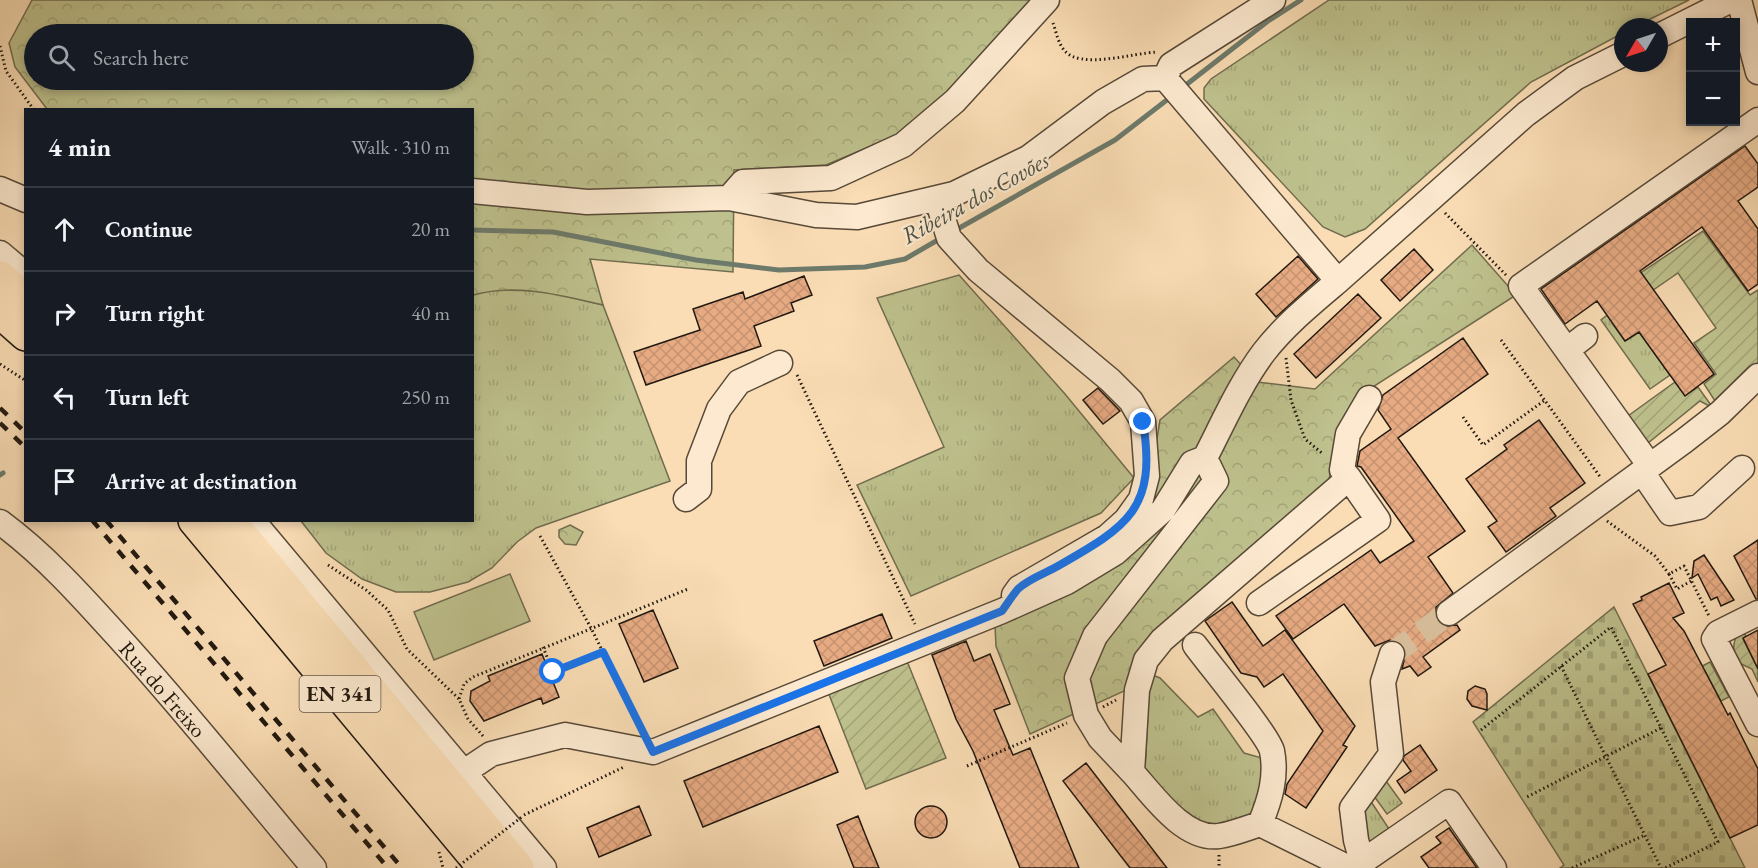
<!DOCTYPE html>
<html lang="en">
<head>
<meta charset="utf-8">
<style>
	body { margin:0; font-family:"EB Garamond",serif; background:#242831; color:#f1f3f6 }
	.controls { position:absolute; right:18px; top:18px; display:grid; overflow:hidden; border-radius:0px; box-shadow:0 3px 9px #0003 }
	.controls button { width:54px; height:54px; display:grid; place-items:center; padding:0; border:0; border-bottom:2px solid #363941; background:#171b24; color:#f1f3f6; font:30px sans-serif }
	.compass { position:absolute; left:1614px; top:18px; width:54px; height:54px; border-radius:50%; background:#171b24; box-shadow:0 3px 9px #0003; rotate:231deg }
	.stop { position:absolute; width:18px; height:18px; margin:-14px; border:4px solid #1a73e8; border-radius:50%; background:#fff }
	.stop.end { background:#1a73e8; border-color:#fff; box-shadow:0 2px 6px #0008 }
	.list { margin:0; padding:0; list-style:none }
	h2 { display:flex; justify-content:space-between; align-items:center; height:78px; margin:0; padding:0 24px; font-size:26px }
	h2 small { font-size:20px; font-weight:400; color:#9ea1a6 }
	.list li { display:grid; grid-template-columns:39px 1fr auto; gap:18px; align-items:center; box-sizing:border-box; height:84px; padding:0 24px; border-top:2px solid #363941 }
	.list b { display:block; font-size:22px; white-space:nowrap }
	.list em { font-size:20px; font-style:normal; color:#9ea1a6 }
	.icon { flex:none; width:33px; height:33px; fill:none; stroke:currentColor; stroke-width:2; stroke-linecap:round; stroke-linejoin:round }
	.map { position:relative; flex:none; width:1758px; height:868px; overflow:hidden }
	.search { position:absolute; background:#171b24; box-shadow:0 3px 9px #0003; left:24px; top:24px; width:450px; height:66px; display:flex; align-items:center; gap:15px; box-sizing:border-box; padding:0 21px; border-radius:33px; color:#9ea1a6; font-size:22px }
	.panel { position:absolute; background:#171b24; box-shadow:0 3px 9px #0003; left:24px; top:108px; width:450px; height:414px; border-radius:0px }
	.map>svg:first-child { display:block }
	.grass { fill:url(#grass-tufts); stroke:#706c4e; stroke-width:1.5 }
	.forest { fill:url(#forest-crowns); stroke:#706c4e; stroke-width:1.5; fill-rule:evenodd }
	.cemetery { fill:url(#cemetery-stones); stroke:#706c4e; stroke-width:1.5 }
	.garden { fill:url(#garden-furrows); stroke:#706c4e; stroke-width:1.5 }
	.pitch { fill:#bec18d; stroke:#706c4e; stroke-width:1.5 }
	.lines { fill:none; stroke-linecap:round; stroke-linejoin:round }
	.stream { stroke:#6d7a6b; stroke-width:5 }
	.building { fill:url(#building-cross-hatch); stroke:#21180f; stroke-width:1.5 }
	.minor-tunnel { stroke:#d9bf9c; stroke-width:24; stroke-dasharray:24 12; stroke-linecap:butt }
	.minor-casing { stroke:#574938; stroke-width:27 }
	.highway-casing { stroke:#21180f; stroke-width:36 }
	.path { stroke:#21180f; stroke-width:3; stroke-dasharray:1.5 3; stroke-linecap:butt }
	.minor { stroke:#fce9cf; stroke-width:24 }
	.highway { stroke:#faddb5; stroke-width:33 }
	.rail { stroke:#21180f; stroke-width:4.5; stroke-dasharray:10 10; stroke-linecap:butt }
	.path-bridge { stroke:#21180f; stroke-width:3; stroke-dasharray:1.5 3; stroke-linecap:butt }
	.route { stroke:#1a73e8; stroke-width:8 }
	.labels { text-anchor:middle; stroke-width:4.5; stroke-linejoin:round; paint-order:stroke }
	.shield { fill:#fce9cf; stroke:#635749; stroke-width:1.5 }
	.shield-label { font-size:21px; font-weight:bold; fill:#21180f }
	.street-label { font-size:22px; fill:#21180f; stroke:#fce9cf }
	.water-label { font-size:24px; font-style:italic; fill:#4d5145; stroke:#fce9cf }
</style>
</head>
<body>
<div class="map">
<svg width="1758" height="868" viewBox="0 0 1758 868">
	<defs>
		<pattern id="grass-tufts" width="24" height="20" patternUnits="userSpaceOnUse" patternTransform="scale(1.5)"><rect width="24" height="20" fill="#bec18d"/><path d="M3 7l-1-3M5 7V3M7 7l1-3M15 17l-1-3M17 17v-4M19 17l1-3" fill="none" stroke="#a3a578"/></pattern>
		<pattern id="forest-crowns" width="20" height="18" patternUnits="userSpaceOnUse" patternTransform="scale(1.5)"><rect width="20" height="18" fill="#bec18d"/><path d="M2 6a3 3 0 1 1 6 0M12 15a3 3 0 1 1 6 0" fill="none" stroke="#a3a578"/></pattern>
		<pattern id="cemetery-stones" width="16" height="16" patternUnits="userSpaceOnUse" patternTransform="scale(1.5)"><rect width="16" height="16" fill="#bec18d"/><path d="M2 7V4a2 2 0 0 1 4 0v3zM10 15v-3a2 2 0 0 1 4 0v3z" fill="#a3a578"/></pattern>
		<pattern id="garden-furrows" width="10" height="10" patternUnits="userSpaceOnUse" patternTransform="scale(1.5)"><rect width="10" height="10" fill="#bec18d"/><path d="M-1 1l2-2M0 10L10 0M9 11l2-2" fill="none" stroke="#a3a578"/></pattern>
		<pattern id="building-cross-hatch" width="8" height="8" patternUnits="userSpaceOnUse" patternTransform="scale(1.5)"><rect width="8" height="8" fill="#e7ab83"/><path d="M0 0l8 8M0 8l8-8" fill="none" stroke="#c69270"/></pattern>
	</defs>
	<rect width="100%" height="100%" fill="#faddb5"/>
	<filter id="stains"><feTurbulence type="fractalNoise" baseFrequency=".00333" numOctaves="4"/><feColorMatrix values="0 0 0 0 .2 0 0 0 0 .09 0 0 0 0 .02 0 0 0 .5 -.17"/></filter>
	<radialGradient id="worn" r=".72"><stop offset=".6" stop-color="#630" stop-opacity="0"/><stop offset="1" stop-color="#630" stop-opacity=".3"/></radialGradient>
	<path class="grass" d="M1329,0H1689L1634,27H1623V33L1531,82L1365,229L1345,237L1323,227L1204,99V88L1211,79Z
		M959,275L1065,394L1134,478L1101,513L911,596L857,485L944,447L877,298Z
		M490,290L544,291L603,305L670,481L536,528L517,542L492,568L468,582L430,592H396L362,579L326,553L301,521L472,520L473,295Z
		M1620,305L1612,323L1625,341L1639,332L1670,375L1650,389L1601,320Z
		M1150,674L1160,678L1198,717L1213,709L1244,753L1262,758L1266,768L1251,821L1213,826L1184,817L1145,769Z
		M1386,781L1402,803L1387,814L1371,792Z
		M1368,797L1393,835L1370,851C1365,836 1357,811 1368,797Z"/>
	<path class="forest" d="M32,0H1037L948,93L897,135L826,165L734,170L733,272L590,259L603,305C560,295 517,283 473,295L472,110L47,109L15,67L9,43ZM34,34H464V80H34Z
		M1472,245L1516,295L1368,390L1343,432L1328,482L1133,687L1030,734L996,646L995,625L1109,540L1151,477L1160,420L1234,357L1257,382L1315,389Z
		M570,525L583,532L576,545L565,544L559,537V530Z"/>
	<path class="cemetery" d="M1614,607L1745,868H1560L1564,865L1473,722Z"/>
	<path class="garden" d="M1703,231L1750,295L1758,290V363L1717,404L1704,384L1716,374L1694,343L1716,328L1678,273L1643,297L1630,280Z
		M1675,382L1685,395L1698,387L1713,408L1700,401L1643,447L1628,416Z
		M1744,632L1746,637L1743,639L1758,669V682L1752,669L1737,662C1733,651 1732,644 1738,633Z
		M907,661L946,758L866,789L828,692Z
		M1710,662L1729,697L1721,701L1705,671L1682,682L1675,680Z"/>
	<path class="pitch" d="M510,574L530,621L434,660L414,612Z"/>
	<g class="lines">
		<path class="stream" d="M1182,88L1268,21L1301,0
			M472,230L553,232L696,260L779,270L865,267L905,259L943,237
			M954,231L1115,140L1172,96
			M0,475L3,473"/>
	</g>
	<path class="building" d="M1745,146L1758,164V187L1738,201L1758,229V284L1748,291L1702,227L1640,271L1714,374L1685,396L1639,332L1625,341L1597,301L1565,324L1541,289Z
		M1414,249L1433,270L1400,301L1381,280Z
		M1298,256L1318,279L1276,317L1256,294Z
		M804,276L812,295L791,303L794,311L754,326L761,346L646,385L634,352L700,330L693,309L743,292L745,299Z
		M1358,294L1381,318L1316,378L1294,354Z
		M1463,338L1488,374L1398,438L1465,531L1428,557L1453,593L1436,607L1437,621L1444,626L1457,625L1460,630L1423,657L1431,667L1418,676L1410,666L1402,669L1406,652L1402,644L1390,640L1375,646L1344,604L1293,639L1276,616L1371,550L1380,563L1414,541L1361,467L1357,466L1360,451L1391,429L1378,410L1383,395Z
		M1098,388L1120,411L1103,424L1083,400Z
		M1539,420L1585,483L1550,508L1556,516L1506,552L1488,527L1497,521L1466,479L1507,449L1504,445Z
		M1758,540V599H1756L1734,556Z
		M1704,555L1734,600L1721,606L1717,597L1711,600L1698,574L1692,578L1694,561Z
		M1669,583L1684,613L1673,618L1684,631L1728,715L1730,713L1758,769V825L1730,838L1648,674L1666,665L1633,604L1642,600L1641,597Z
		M1232,602L1263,646L1285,630L1355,726L1343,745L1347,747L1306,808L1285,794L1287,784L1323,731L1283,674L1264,687L1257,677L1241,673L1205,621Z
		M653,610L678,668L644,682L619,624Z
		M882,614L892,638L824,666L814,641Z
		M1758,630V669L1743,638Z
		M966,641L974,661L990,654L1010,704L994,710L1013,755L1030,748L1079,868H1020L973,751L956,719L932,655Z
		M542,654L559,697L543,704L541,698L484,721L470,701L471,691L490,681L488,676Z
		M1475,686L1485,689L1487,694V710L1472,706L1467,699L1468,691Z
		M819,726L838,772L703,827L684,781Z
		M1420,745L1437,770L1405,793L1397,781L1411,771L1403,760L1404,756Z
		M1086,763L1167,868H1130L1063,781Z
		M915 822a16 16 0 1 1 32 0a16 16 0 1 1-32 0Z
		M639,806L651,835L599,857L587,828Z
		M858,816L865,834L879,868H854L837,825Z
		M1449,828L1477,868H1429L1421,857L1441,843L1436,837Z"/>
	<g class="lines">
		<path class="minor-tunnel" d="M1392,654L1449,613"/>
		<defs>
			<path id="minor" d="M1739,0L1758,72
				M1659,36L1731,0
				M1165,78L1171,65L1273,0
				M0,189L26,200
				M729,198L743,182L831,178L903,145L955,101L1047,0
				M937,199L949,238L978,270L1110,380L1131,401L1143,422L1147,476L1141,499L1126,520L1107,537L1019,588L1014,595
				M0,253L26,275
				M1338,281L1526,114L1575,78L1623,54
				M1567,350L1585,336
				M1650,466L1521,286L1758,120
				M1642,472L1670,513L1699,507L1742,468
				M1349,478L1342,470L1348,434L1369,398
				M686,499L699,489V461L719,409L739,382L780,363
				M252,520L544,868
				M0,522C45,555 84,599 121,640C188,714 250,792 314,868
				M1259,603L1378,520L1349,478L1162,640L1146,660L1137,690L1132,772C1152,794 1184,841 1219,836C1233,834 1247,828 1260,824L1349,868
				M1449,613L1684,441L1720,413L1758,376
				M1758,613L1718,633L1714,639L1758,724
				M1195,645C1208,663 1268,735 1272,751C1277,777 1270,800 1260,824
				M464,772L491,754L565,735L653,752L1002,611L1067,582L1115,553L1163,510L1192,463L1205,458C1223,423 1240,384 1264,352C1285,325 1312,303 1338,281L1165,78L1143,79L1103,102L1028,158L954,194L857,217L816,215L729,198L587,202L472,191
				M1132,772L1100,738L1086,715L1077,678L1095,636L1216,481L1205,458
				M1362,862L1449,802L1494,868
				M1357,868L1362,862L1356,840L1352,808L1391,754L1383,682L1392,654"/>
			<path id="highway" d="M0,278L26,300
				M0,311L26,334
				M195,520L485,868
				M228,520L517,868"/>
		</defs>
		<use href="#minor" class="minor-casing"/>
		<use href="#highway" class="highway-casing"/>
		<path class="path" d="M1053,23C1056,31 1058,43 1064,50C1079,70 1134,53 1157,52
			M0,46L6,71L34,110
			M1445,213L1506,275
			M1501,340L1601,478
			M1286,358L1291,400L1305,439L1323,454
			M0,364L26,381
			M797,375L915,624
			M1463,417L1483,445L1545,400
			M1607,521L1655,556L1669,574
			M540,536L591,628L642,730
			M328,565L366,590L388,610L407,649L459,699
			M1691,581L1677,589L1669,574L1684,566L1709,616
			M543,647L553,672L603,652
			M1561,666L1661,868
			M1103,707L1116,700
			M1661,728L1718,842L1665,868
			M1481,730L1611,627L1661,728L1525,798
			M483,736L468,719L459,699L464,684L473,677L688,589
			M967,766L1067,723
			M524,815L624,767
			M439,852L443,868
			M1219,855V868
			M1572,868L1645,835"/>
		<use href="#minor" class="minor"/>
		<use href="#highway" class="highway"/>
		<path class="rail" d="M0,408L26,433
			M0,423L26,448
			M92,520L388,868
			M106,520L402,868"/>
		<path class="path-bridge" d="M456,868L523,816"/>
	</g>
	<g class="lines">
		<path class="route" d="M553,672L603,652L653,752L1002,611C1007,604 1012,596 1018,589C1028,579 1046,573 1058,566C1128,526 1157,509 1143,422"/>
	</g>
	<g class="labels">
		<rect class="shield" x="299.5" y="676" width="81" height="36" rx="4.5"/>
		<g class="shield-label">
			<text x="340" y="701">EN 341</text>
		</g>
		<g class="street-label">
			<text transform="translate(163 689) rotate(49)" y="8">Rua do Freixo</text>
		</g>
		<g class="water-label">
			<text transform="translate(975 198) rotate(-29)" y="8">Ribeira dos Covões</text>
		</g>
	</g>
	<rect width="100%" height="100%" filter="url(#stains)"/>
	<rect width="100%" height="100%" fill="url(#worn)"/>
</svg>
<div class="controls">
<button>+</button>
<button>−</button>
</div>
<svg class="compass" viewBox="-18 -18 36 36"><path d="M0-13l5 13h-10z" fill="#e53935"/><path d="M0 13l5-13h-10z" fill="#9ea1a6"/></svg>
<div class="stop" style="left:553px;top:672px"></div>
<div class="stop end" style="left:1143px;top:422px"></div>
<div class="search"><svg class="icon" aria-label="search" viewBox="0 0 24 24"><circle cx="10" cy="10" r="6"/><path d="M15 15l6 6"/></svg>Search here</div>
<section class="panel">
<h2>4 min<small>Walk · 310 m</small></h2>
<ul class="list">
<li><svg class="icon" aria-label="ahead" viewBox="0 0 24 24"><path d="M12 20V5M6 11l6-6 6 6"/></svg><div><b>Continue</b></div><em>20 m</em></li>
<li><svg class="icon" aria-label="right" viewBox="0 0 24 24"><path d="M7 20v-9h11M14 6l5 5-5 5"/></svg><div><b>Turn right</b></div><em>40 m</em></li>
<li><svg class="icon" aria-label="left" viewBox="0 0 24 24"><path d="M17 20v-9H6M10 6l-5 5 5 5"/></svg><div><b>Turn left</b></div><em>250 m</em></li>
<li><svg class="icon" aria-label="arrive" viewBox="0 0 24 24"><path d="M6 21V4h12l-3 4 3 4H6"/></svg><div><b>Arrive at destination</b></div></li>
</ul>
</section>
</div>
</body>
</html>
